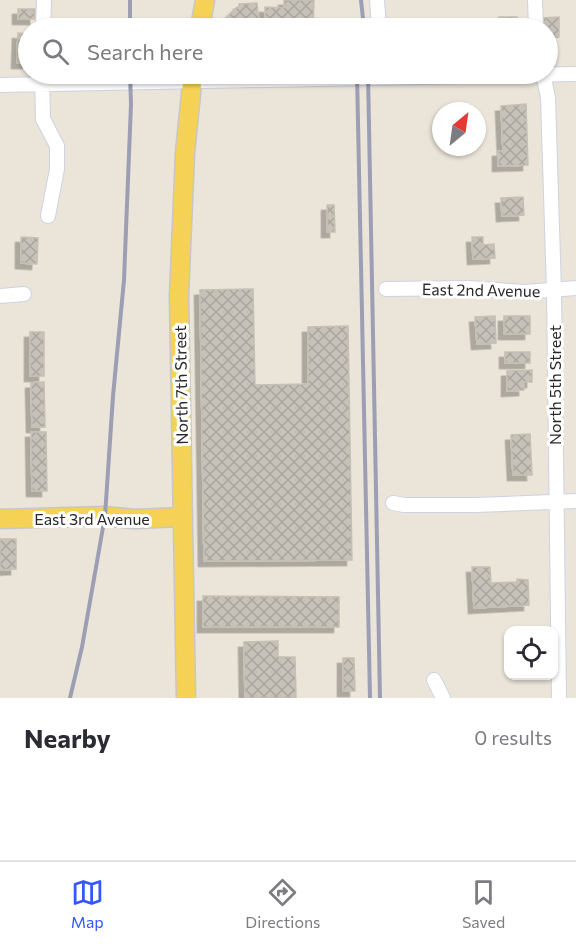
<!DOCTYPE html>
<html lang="en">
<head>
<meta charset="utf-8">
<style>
	body { margin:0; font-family:Commissioner,sans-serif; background:#f7f7f7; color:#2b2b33 }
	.controls { position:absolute; right:18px; bottom:18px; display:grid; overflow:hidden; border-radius:12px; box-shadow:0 2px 4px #0004 }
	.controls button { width:54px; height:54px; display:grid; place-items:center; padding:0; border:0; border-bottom:2px solid #e1e1e2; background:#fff; color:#2b2b33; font:30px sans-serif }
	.compass { position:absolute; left:432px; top:102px; width:54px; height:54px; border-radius:50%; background:#fff; box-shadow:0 2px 4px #0004; rotate:29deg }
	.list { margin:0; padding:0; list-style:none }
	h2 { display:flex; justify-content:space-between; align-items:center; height:78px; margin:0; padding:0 24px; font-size:26px }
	h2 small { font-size:20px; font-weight:400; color:#7c7c81 }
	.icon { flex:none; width:33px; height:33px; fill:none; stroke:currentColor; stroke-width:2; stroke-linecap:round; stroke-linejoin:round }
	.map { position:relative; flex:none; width:576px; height:698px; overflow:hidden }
	.search { position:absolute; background:#fff; box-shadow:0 2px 4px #0004; left:18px; right:18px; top:18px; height:66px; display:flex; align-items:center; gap:15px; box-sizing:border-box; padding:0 21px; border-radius:33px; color:#7c7c81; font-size:22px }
	.sheet { height:162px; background:#fff }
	nav { display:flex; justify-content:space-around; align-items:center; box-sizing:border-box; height:84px; border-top:2px solid #e1e1e2; background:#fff; font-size:16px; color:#7c7c81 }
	nav a { display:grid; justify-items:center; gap:3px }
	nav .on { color:#3256ff }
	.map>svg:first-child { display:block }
	.building { fill:url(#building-cross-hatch); stroke:#c6c0b3; stroke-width:1.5; filter:url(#shadow) }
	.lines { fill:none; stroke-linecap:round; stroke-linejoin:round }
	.minor-casing { stroke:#ced2e2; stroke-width:16 }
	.major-casing { stroke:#c7c7c7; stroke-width:21 }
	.minor { stroke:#fff; stroke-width:14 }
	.major { stroke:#f5d155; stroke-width:18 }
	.rail { stroke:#9c9fb3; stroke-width:4 }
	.labels { text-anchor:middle; stroke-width:6; stroke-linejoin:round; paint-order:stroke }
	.street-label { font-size:16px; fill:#282828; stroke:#fff }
</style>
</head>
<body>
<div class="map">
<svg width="576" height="698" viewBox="0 0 576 698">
	<defs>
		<pattern id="building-cross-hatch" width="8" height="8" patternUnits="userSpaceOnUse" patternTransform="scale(1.5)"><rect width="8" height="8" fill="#c6c1b9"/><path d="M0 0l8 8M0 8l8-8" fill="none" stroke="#aaa69f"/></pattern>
		<filter id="shadow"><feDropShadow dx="-5.5" dy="5.5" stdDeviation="0" flood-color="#0004"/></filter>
	</defs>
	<rect width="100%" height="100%" fill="#ebe4d9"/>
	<path class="building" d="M284,0H314L313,28L280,27V28H265V7L284,8Z
		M257,3L259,24H256L258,26L256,28H235L225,19L237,7L239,9V4Z
		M18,9H35V19H18Z
		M499,17H517L518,28H499Z
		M559,17V37L548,38V28H544L543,18Z
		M18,33L28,34V63H17Z
		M526,104L528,165L498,166V151H503L501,106Z
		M523,197L524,215L502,216L501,198Z
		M327,205H334L335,232H327Z
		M21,237L38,238L37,264L21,263Z
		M472,237H483V245L494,244L495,258L473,259Z
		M253,289L255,385L308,384V327L348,326L352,560L204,561L200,290Z
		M495,316L496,343L477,344L475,317Z
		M504,316H530V334H504Z
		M30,332H44V376H30Z
		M505,352H530V363H505Z
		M532,370V382H524V390L507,391V371Z
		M44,382L45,427H32L31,383Z
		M31,432H46L47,491H32Z
		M530,434L532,475H513L511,435Z
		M0,539H16V569L0,570Z
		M472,567H490L491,583L517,582V579L528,580L529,605L474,608Z
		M203,596L339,597V627H203Z
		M278,641V657H295L296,698H245L244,642Z
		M343,658H354L355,691H343Z"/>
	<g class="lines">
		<defs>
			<path id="minor" d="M377,0L379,28
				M535,0L536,28
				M43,28L44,0
				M42,74L43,119L57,146V169L48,216
				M543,74L548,97L554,291L559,698
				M0,85L576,74
				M386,289L469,288L524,292L576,288
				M0,296L24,294
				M393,503L404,505H476L576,501
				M434,680L443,698"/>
			<path id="major" d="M200,28L205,0
				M0,519L105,516L134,519L183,517
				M186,698L179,296L185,153L193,74"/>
		</defs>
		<use href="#minor" class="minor-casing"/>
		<use href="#major" class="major-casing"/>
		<use href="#minor" class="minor"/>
		<use href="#major" class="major"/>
		<path class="rail" d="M130,0V28
			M361,0L364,28
			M357,74L370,698
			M368,74L380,698
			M70,698L82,647L105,516L113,396L124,280L131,104L130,74"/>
	</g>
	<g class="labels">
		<g class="street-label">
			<text transform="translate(481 290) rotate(1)" y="6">East 2nd Avenue</text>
			<text transform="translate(181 385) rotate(-91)" y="6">North 7th Street</text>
			<text transform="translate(555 385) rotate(-90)" y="6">North 5th Street</text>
			<text x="92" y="525">East 3rd Avenue</text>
		</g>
	</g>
</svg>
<div class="controls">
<button><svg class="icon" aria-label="locate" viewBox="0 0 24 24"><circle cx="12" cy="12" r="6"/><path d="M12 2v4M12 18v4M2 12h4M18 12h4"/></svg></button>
</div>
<svg class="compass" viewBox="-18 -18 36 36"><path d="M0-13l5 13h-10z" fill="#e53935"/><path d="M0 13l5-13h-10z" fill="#7c7c81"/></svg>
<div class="search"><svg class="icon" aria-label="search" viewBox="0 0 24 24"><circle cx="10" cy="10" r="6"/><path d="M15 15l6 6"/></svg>Search here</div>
</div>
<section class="sheet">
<h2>Nearby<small>0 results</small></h2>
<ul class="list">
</ul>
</section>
<nav>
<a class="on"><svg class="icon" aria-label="map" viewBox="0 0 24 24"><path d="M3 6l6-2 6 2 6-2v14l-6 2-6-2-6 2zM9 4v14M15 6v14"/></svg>Map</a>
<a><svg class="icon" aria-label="directions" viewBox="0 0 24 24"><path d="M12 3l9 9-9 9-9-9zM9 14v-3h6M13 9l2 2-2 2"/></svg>Directions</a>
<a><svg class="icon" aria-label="saved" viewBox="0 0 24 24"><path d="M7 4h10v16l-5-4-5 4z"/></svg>Saved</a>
</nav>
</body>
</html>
